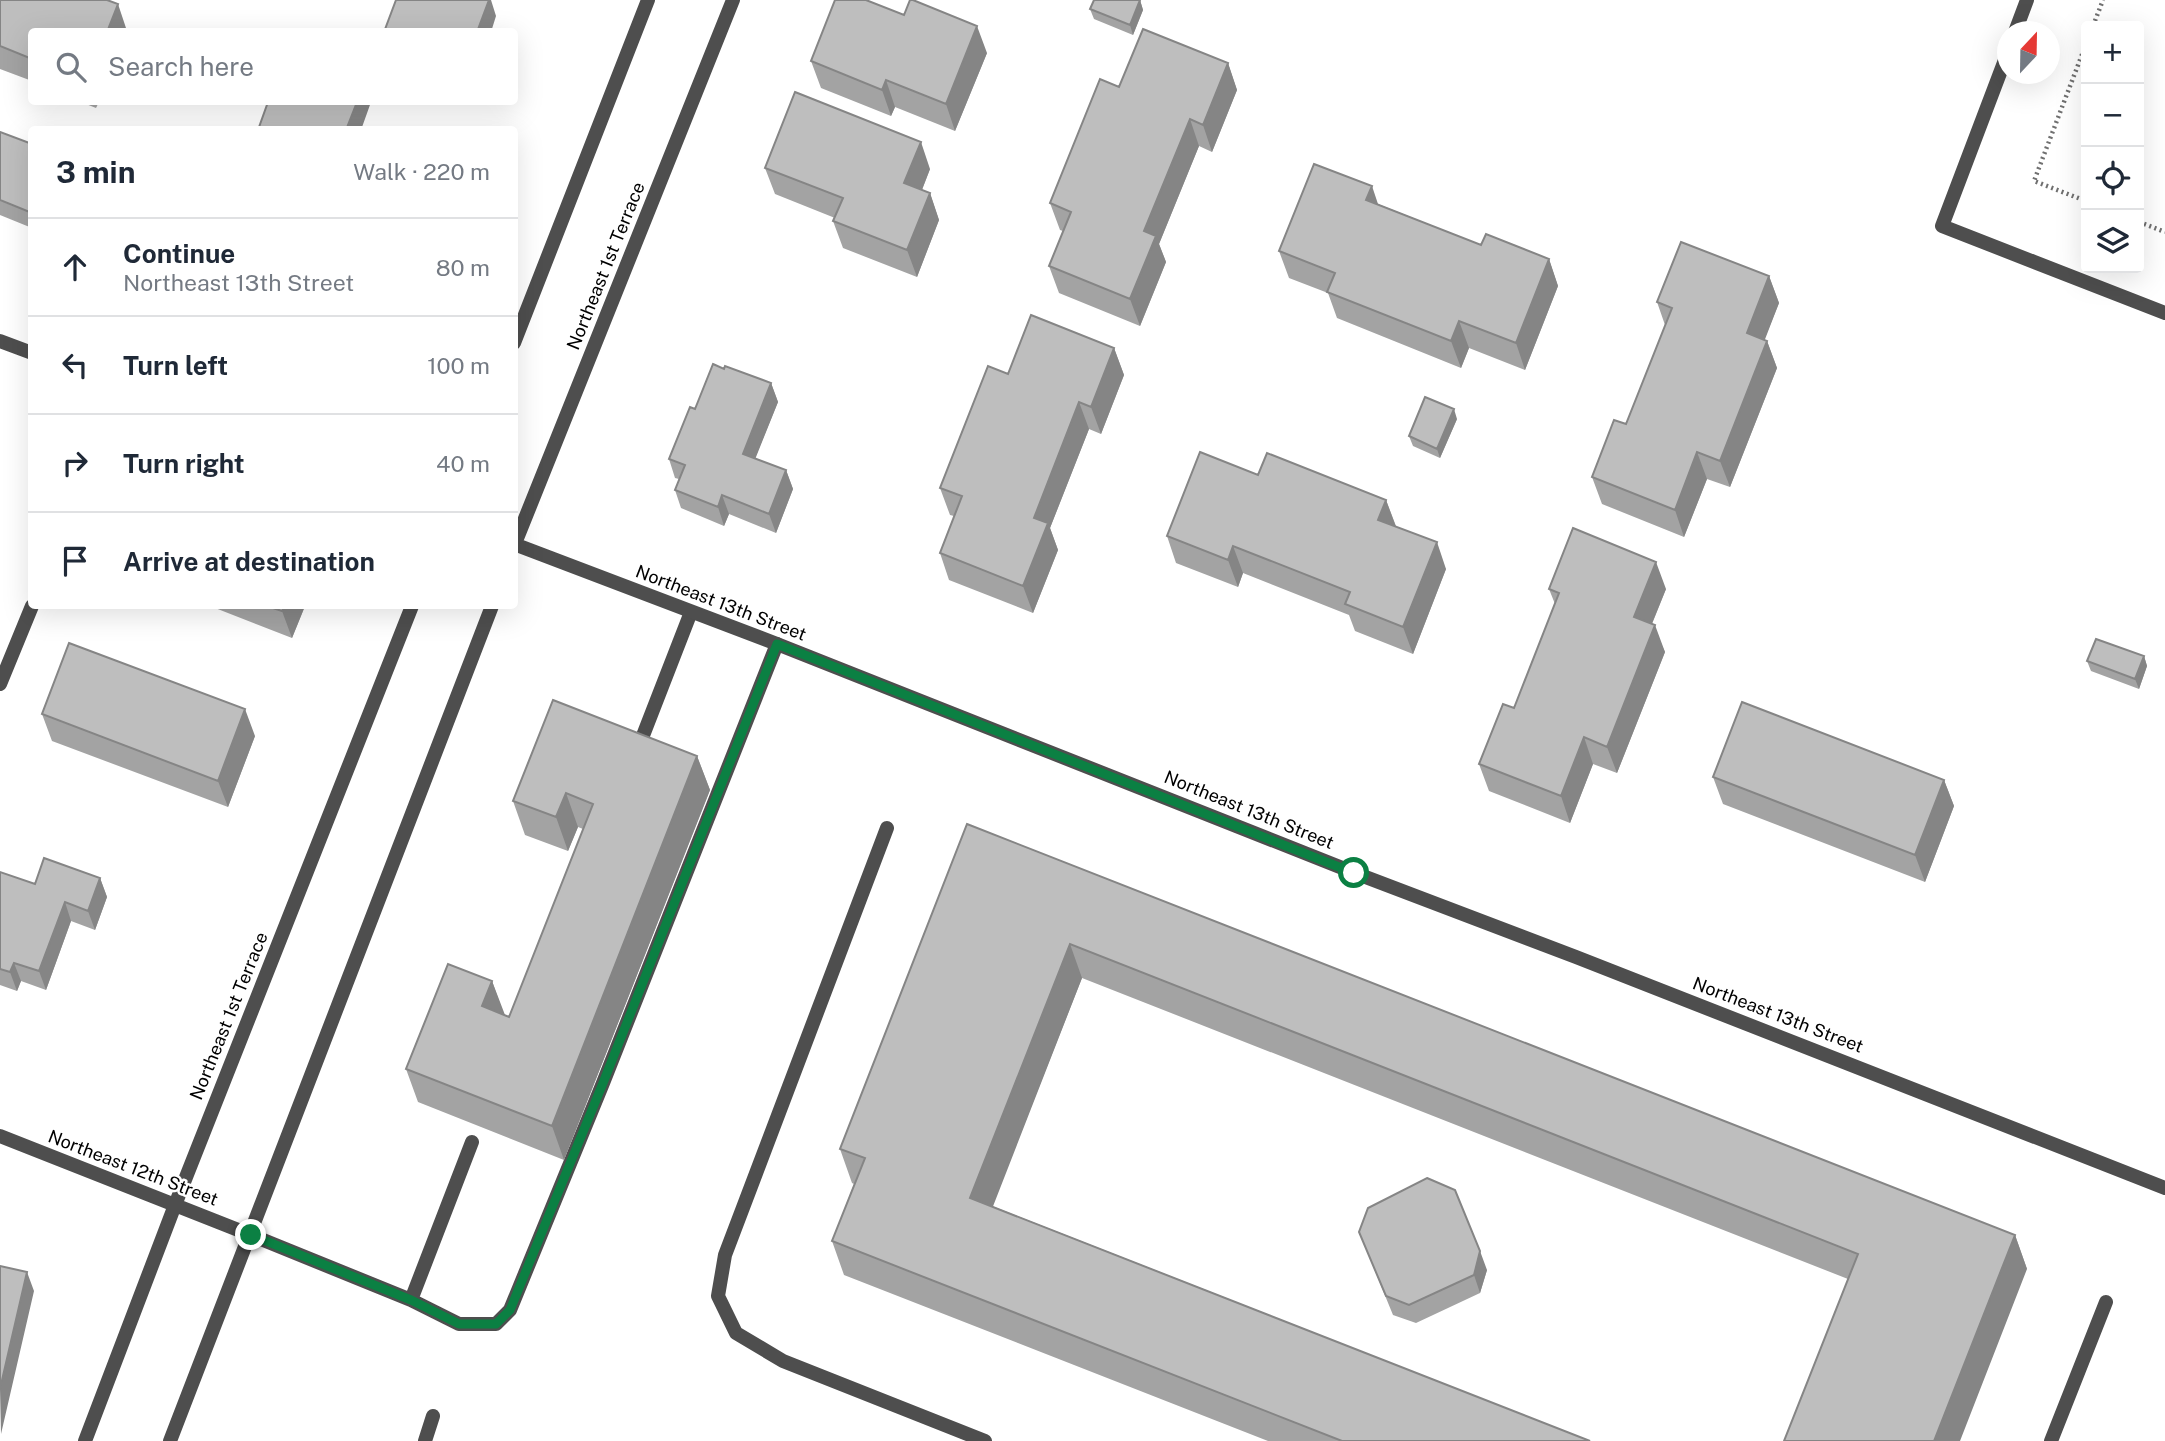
<!DOCTYPE html>
<html lang="en">
<head>
<meta charset="utf-8">
<style>
	body { margin:0; font-family:"Public Sans",sans-serif; background:#f2f2f3; color:#1f2937 }
	.controls { position:absolute; right:21px; top:21px; display:grid; overflow:hidden; border-radius:7px; box-shadow:0 7px 28px #0002 }
	.controls button { width:63px; height:63px; display:grid; place-items:center; padding:0; border:0; border-bottom:2px solid #e0e1e3; background:#fff; color:#1f2937; font:35px sans-serif }
	.compass { position:absolute; left:1997px; top:21px; width:63px; height:63px; border-radius:50%; background:#fff; box-shadow:0 7px 28px #0002; rotate:22deg }
	.stop { position:absolute; width:21px; height:21px; margin:-16px; border:5px solid #0b8043; border-radius:50%; background:#fff }
	.stop.end { background:#0b8043; border-color:#fff; box-shadow:0 2px 7px #0008 }
	.list { margin:0; padding:0; list-style:none }
	h2 { display:flex; justify-content:space-between; align-items:center; height:91px; margin:0; padding:0 28px; font-size:30px }
	h2 small { font-size:23px; font-weight:400; color:#747a83 }
	.list li { display:grid; grid-template-columns:46px 1fr auto; gap:21px; align-items:center; box-sizing:border-box; height:98px; padding:0 28px; border-top:2px solid #e0e1e3 }
	.list b { display:block; font-size:26px; white-space:nowrap }
	.list p { margin:0; font-size:23px; white-space:nowrap; color:#747a83 }
	.list em { font-size:23px; font-style:normal; color:#747a83 }
	.icon { flex:none; width:38px; height:38px; fill:none; stroke:currentColor; stroke-width:2; stroke-linecap:round; stroke-linejoin:round }
	.map { position:relative; flex:none; width:2165px; height:1441px; overflow:hidden }
	.search { position:absolute; background:#fff; box-shadow:0 7px 28px #0002; left:28px; top:28px; width:490px; height:77px; display:flex; align-items:center; gap:18px; box-sizing:border-box; padding:0 24px; border-radius:7px; color:#747a83; font-size:26px }
	.panel { position:absolute; background:#fff; box-shadow:0 7px 28px #0002; left:28px; top:126px; width:490px; height:483px; border-radius:7px }
	.map>svg:first-child { display:block }
	.lines { fill:none; stroke-linecap:round; stroke-linejoin:round }
	.path { stroke:#707070; stroke-width:4.5; stroke-dasharray:2 3.5; stroke-linecap:butt }
	.service { stroke:#4e4e4e; stroke-width:14 }
	.minor { stroke:#4e4e4e; stroke-width:14 }
	.wall { fill:#a3a3a3 }
	.shaded-wall { fill:#858585 }
	.building { fill:#bebebe; stroke:#858585; stroke-width:2 }
	.route { stroke:#0b8043; stroke-width:9 }
	.labels { text-anchor:middle; stroke-width:5; stroke-linejoin:round; paint-order:stroke }
	.street-label { font-size:18px; fill:#000; stroke:#fff }
</style>
</head>
<body>
<div class="map">
<svg width="2165" height="1441" viewBox="0 0 2165 1441">
	<rect width="100%" height="100%" fill="#fff"/>
	<g class="lines">
		<path class="path" d="M2093,26L2103,0
			M2086,44L2034,181L2086,201
			M2139,222L2165,232"/>
		<path class="service" d="M2015,32L2027,0
			M2008,52L1942,226L2165,313
			M637,751L691,612
			M887,828L725,1255L718,1296L736,1333L783,1361L985,1441
			M251,1235L411,1300L472,1142
			M411,1300L459,1324H496L510,1310L603,1083L777,644
			M425,1441L433,1416
			M2051,1441L2106,1302"/>
		<path class="minor" d="M0,341L32,353
			M514,343L648,0
			M514,544L777,644L1355,873L1576,957L2165,1188
			M514,546L733,0
			M0,684L32,606
			M0,1136L251,1235
			M85,1441L175,1205L412,606
			M170,1441L492,606"/>
	</g>
	<path class="wall" d="M0,0L127,31L32,32V81L0,69Z
		M1140,0L1143,10L1133,35L1094,19L1090,9Z
		M987,53L955,131L895,107L891,116L821,88L811,61Z
		M1228,63L1237,90L1212,152L1199,146L1159,244L1166,262L1140,326L1059,293L1049,266L1063,231L1060,230L1050,203L1119,87Z
		M81,102H99L96,108Z
		M0,132L32,144V228L0,215Z
		M765,168L930,169L922,190L930,193L939,220L917,277L843,248L833,221L835,218L775,194Z
		M1378,204L1481,245L1549,259L1558,286L1525,370L1469,348L1461,368L1337,318L1328,293L1289,278L1279,251Z
		M1769,276L1779,303L1764,340L1767,341L1777,368L1730,487L1707,479L1684,537L1602,504L1592,477L1626,424L1665,325L1657,302Z
		M1114,348L1124,375L1101,434L1089,429L1050,528L1058,550L1033,613L949,580L940,553L954,516L950,515L940,488Z
		M724,369L771,383L778,402L755,458L786,470L793,489L776,533L729,514L724,526L681,508L675,490L679,479L675,478L669,459Z
		M1457,419L1440,458L1413,446L1409,436Z
		M1258,475L1386,500L1396,526L1446,569L1413,654L1355,631L1349,615L1243,573L1238,587L1176,563L1167,536Z
		M1549,589H1666L1652,624L1665,652L1617,773L1593,764L1570,823L1489,791L1479,764L1514,708L1555,604Z
		M210,606H305L292,638Z
		M2144,656L2147,666L2139,689L2091,671L2087,661Z
		M42,714L255,736L228,807L52,741Z
		M697,756L710,790L564,1160L418,1102L406,1069L492,981L504,1015L509,1017L583,829L578,827L568,851L525,835L513,801Z
		M1713,777L1944,780L1954,806L1925,882L1723,804Z
		M967,824L2015,1235L2027,1269L1848,1279L1082,978L992,1206L1590,1441H1268L844,1275L832,1241L854,1184L852,1183L840,1149Z
		M0,872L35,884L100,878L107,897L95,930L71,921L46,990L21,981L17,991L0,985Z
		M1359,1232L1487,1270L1480,1293L1416,1323L1393,1315Z"/>
	<path class="shaded-wall" d="M489,0H491L496,16L491,32H477Z
		M1140,0L1143,10L1133,35L1130,25Z
		M118,4L127,31L107,32Z
		M977,26L987,53L955,131L946,104Z
		M1228,63L1237,90L1212,152L1203,125Z
		M886,80L895,107L891,116L882,90Z
		M357,102H371L361,130H346Z
		M1190,119L1199,146L1159,244L1166,262L1140,326L1130,299L1144,231Z
		M921,142L930,169L914,210L904,183Z
		M1372,186L1381,213L1366,200Z
		M930,193L939,220L917,277L907,250Z
		M1549,259L1558,286L1525,370L1516,343Z
		M1769,276L1779,303L1757,360L1747,333Z
		M1459,321L1469,348L1461,368L1451,341Z
		M1767,341L1777,368L1730,487L1720,461Z
		M1114,348L1124,375L1101,434L1091,407Z
		M771,383L778,402L750,472L743,454Z
		M1079,402L1089,429L1050,528L1058,550L1033,613L1023,586L1034,518Z
		M1454,409L1457,419L1440,458L1437,449Z
		M1697,452L1707,479L1684,537L1675,510Z
		M786,470L793,489L776,533L769,514Z
		M722,495L729,514L724,526L718,507Z
		M1386,500L1396,527L1378,520Z
		M1437,542L1446,569L1413,654L1403,627Z
		M1233,546L1243,573L1238,587L1228,560Z
		M1656,562L1666,589L1644,643L1634,617Z
		M285,606H305L292,638L282,611Z
		M1655,625L1665,652L1617,773L1607,747Z
		M2144,656L2147,666L2139,689L2135,679Z
		M245,709L255,736L228,807L218,781Z
		M1584,737L1593,764L1570,823L1561,796Z
		M697,756L710,790L564,1160L552,1126Z
		M1944,780L1954,806L1925,882L1915,855Z
		M566,793L578,827L568,851L556,817Z
		M100,878L107,897L95,930L88,911Z
		M65,902L71,921L46,990L39,971Z
		M1070,944L1082,978L983,1232L970,1198Z
		M14,963L21,981L17,991L10,972Z
		M492,981L505,1015L494,1040L482,1006Z
		M2015,1235L2027,1269L1960,1441H1934Z
		M1480,1251L1487,1270L1480,1293L1474,1275Z
		M27,1272L34,1291L1,1434L0,1389Z"/>
	<path class="building" d="M0,0H107L118,4L107,32H32V59L0,46Z
		M396,0H489L477,32H384Z
		M835,0H866L904,15L910,0H913L977,26L946,104L886,80L882,90L811,61Z
		M1094,0H1140L1130,25L1090,9Z
		M1143,29L1228,63L1203,125L1190,119L1144,231L1156,236L1130,299L1049,266L1071,212L1050,203L1100,79L1119,87Z
		M795,92L921,142L904,183L930,193L907,250L833,221L843,198L765,168Z
		M268,102H357L346,130H258Z
		M0,132L32,144V213L0,200Z
		M1314,164L1372,186L1366,200L1481,245L1486,234L1549,259L1516,343L1459,321L1451,341L1327,292L1335,273L1279,251Z
		M1681,242L1769,276L1747,333L1767,341L1720,461L1697,452L1675,510L1592,477L1614,420L1626,424L1672,308L1657,302Z
		M1031,315L1114,348L1091,407L1079,402L1034,518L1048,523L1023,586L940,553L962,496L940,488L988,366L1008,374Z
		M713,364L724,369L725,366L771,383L743,454L786,470L769,514L722,495L718,507L675,490L685,465L669,459L690,407L695,409Z
		M1425,397L1454,409L1437,449L1409,436Z
		M1200,452L1258,475L1267,453L1386,500L1378,520L1437,542L1403,627L1345,604L1350,592L1233,546L1228,560L1167,536Z
		M1573,528L1656,562L1634,617L1655,625L1607,747L1584,737L1561,796L1479,764L1503,704L1514,708L1559,593L1549,589Z
		M267,606H285L282,611Z
		M2096,639L2144,656L2135,679L2087,661Z
		M69,643L245,709L218,781L42,714Z
		M553,700L697,756L552,1126L406,1069L448,964L492,981L482,1006L509,1017L593,804L566,793L556,817L513,801Z
		M1742,702L1944,780L1915,855L1713,777Z
		M967,824L2015,1235L1934,1441H1784L1858,1254L1070,944L970,1198L1590,1441H1342L832,1241L865,1158L840,1149Z
		M44,858L100,878L88,911L65,902L39,971L14,963L10,972L0,969V872L35,884Z
		M1427,1178L1455,1190L1480,1251L1474,1275L1409,1305L1386,1296L1359,1232L1368,1208Z
		M0,1266L27,1272L0,1389Z"/>
	<g class="lines">
		<path class="route" d="M251,1235L411,1300L459,1324H496L510,1310L603,1083L777,644L1354,873"/>
	</g>
	<g class="labels">
		<g class="street-label">
			<text transform="translate(606 266) rotate(-68)" y="6">Northeast 1st Terrace</text>
			<text transform="translate(721 603) rotate(21)" y="6">Northeast 13th Street</text>
			<text transform="translate(1249 810) rotate(22)" y="6">Northeast 13th Street</text>
			<text transform="translate(1778 1015) rotate(21)" y="6">Northeast 13th Street</text>
			<text transform="translate(229 1016) rotate(-68)" y="6">Northeast 1st Terrace</text>
			<text transform="translate(133 1168) rotate(21)" y="6">Northeast 12th Street</text>
		</g>
	</g>
</svg>
<div class="controls">
<button>+</button>
<button>−</button>
<button><svg class="icon" aria-label="locate" viewBox="0 0 24 24"><circle cx="12" cy="12" r="6"/><path d="M12 2v4M12 18v4M2 12h4M18 12h4"/></svg></button>
<button><svg class="icon" aria-label="layers" viewBox="0 0 24 24"><path d="M12 4l9 5-9 5-9-5zM3 14l9 5 9-5"/></svg></button>
</div>
<svg class="compass" viewBox="-18 -18 36 36"><path d="M0-13l5 13h-10z" fill="#e53935"/><path d="M0 13l5-13h-10z" fill="#747a83"/></svg>
<div class="stop" style="left:1354px;top:873px"></div>
<div class="stop end" style="left:251px;top:1235px"></div>
<div class="search"><svg class="icon" aria-label="search" viewBox="0 0 24 24"><circle cx="10" cy="10" r="6"/><path d="M15 15l6 6"/></svg>Search here</div>
<section class="panel">
<h2>3 min<small>Walk · 220 m</small></h2>
<ul class="list">
<li><svg class="icon" aria-label="ahead" viewBox="0 0 24 24"><path d="M12 20V5M6 11l6-6 6 6"/></svg><div><b>Continue</b><p>Northeast 13th Street</p></div><em>80 m</em></li>
<li><svg class="icon" aria-label="left" viewBox="0 0 24 24"><path d="M17 20v-9H6M10 6l-5 5 5 5"/></svg><div><b>Turn left</b></div><em>100 m</em></li>
<li><svg class="icon" aria-label="right" viewBox="0 0 24 24"><path d="M7 20v-9h11M14 6l5 5-5 5"/></svg><div><b>Turn right</b></div><em>40 m</em></li>
<li><svg class="icon" aria-label="arrive" viewBox="0 0 24 24"><path d="M6 21V4h12l-3 4 3 4H6"/></svg><div><b>Arrive at destination</b></div></li>
</ul>
</section>
</div>
</body>
</html>
